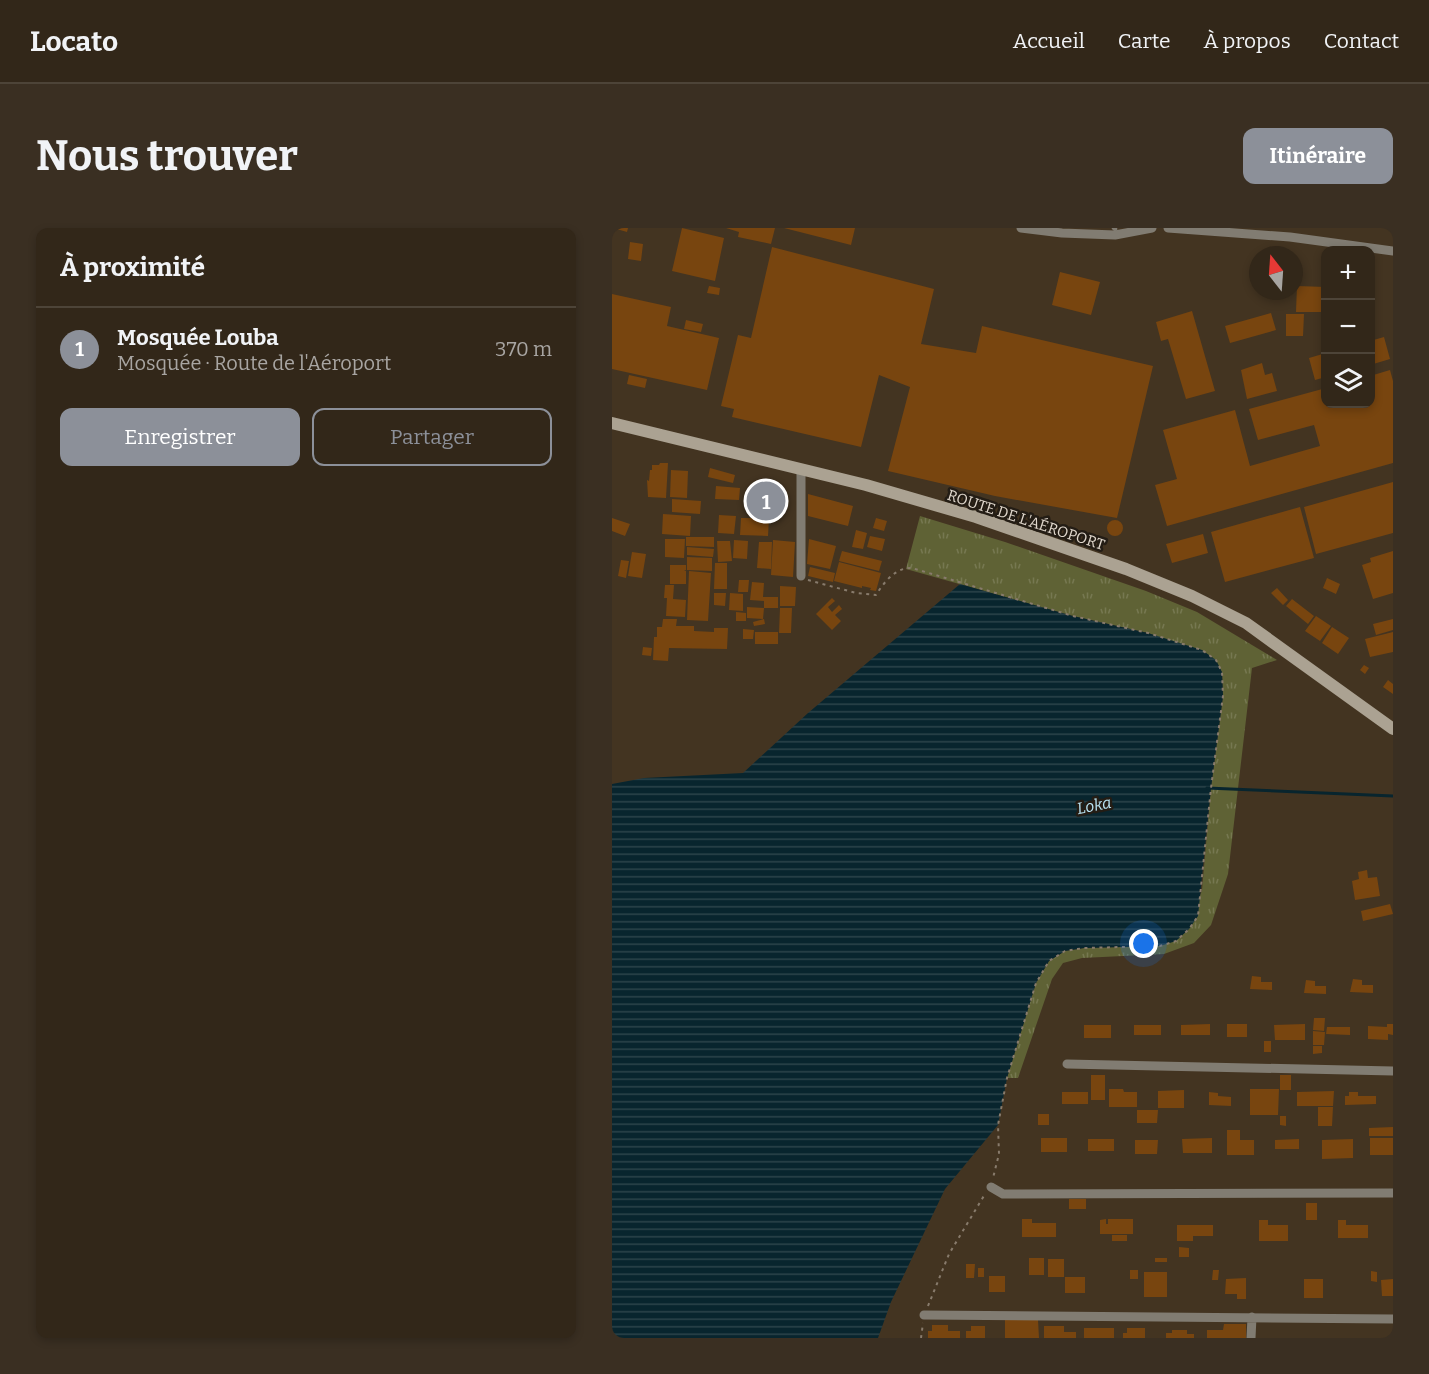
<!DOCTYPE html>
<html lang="fr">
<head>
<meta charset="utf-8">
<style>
	body { margin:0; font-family:Bitter,serif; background:#3a2f22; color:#f1f3f6 }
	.controls { position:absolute; right:18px; top:18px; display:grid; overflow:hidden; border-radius:12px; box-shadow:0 3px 9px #0003 }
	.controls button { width:54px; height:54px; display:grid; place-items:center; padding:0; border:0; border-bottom:2px solid #4d4438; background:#322719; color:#f1f3f6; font:30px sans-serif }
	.compass { position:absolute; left:637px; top:18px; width:54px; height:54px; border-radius:50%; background:#322719; box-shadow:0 3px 9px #0003; rotate:343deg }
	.you { position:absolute; left:532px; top:716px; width:21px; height:21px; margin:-15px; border:4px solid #fff; border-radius:50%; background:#1a73e8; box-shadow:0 0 0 9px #1a73e833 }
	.badge { display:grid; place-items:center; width:39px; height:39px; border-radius:50%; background:#8c9099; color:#fff; font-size:20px; font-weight:700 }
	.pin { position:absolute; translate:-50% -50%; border:3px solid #fff; box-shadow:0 2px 6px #0006 }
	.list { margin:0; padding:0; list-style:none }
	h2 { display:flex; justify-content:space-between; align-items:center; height:78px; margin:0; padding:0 24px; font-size:26px }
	h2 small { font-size:20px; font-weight:400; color:#a8a5a2 }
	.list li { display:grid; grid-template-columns:39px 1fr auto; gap:18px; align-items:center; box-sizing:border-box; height:84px; padding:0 24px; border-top:2px solid #4d4438 }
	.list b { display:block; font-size:22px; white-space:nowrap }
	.list p { margin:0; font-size:20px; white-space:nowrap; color:#a8a5a2 }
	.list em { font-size:20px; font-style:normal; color:#a8a5a2 }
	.actions { display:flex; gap:12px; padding:18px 24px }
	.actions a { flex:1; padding:14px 0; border:2px solid #8c9099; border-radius:12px; text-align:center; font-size:21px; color:#8c9099 }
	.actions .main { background:#8c9099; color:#fff }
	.icon { flex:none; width:33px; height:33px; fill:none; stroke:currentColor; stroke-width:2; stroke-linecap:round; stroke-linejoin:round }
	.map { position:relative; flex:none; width:781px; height:1110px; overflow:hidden; border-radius:12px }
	header { display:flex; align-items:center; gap:36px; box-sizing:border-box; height:84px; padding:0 30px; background:#322719; border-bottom:2px solid #4d4438 }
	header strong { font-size:28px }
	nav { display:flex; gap:33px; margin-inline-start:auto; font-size:21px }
	.intro { display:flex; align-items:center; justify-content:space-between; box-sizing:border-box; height:144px; padding:0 36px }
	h1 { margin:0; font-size:42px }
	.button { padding:15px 27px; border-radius:12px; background:#8c9099; color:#fff; font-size:21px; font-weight:700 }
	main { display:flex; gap:36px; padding:0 36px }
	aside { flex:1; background:#322719; border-radius:12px; box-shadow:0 3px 9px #0003 }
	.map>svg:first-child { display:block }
	.grass { fill:url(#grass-tufts) }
	.water { fill:url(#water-rules) }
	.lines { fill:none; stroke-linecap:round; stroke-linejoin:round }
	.stream { stroke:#08252e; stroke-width:3 }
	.building { fill:#78450f }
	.path { stroke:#887b6c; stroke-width:2; stroke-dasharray:3 4.5; stroke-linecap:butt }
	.service { stroke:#817c72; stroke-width:4.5 }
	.minor { stroke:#817c72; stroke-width:9 }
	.secondary { stroke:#aba292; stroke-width:12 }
	.labels { text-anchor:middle; stroke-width:5; stroke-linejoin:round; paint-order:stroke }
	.street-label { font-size:15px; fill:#e1d8cd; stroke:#241d15 }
	.water-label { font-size:16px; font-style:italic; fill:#b9e4f4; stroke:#241d15 }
</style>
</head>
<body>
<header>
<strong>Locato</strong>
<nav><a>Accueil</a><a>Carte</a><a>À propos</a><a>Contact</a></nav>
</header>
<div class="intro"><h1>Nous trouver</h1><a class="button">Itinéraire</a></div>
<main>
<aside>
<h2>À proximité<small></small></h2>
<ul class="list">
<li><span class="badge">1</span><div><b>Mosquée Louba</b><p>Mosquée · Route de l'Aéroport</p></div><em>370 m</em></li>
</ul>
<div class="actions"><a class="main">Enregistrer</a><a>Partager</a></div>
</aside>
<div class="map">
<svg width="781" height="1110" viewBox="0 0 781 1110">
	<defs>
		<pattern id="grass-tufts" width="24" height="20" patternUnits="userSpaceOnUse" patternTransform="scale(1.5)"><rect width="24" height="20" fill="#5f6235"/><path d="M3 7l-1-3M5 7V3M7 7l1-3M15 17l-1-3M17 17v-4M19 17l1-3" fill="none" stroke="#767851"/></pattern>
		<pattern id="water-rules" width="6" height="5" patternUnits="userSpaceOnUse" patternTransform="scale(1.5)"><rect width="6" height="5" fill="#08252e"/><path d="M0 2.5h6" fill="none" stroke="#2c444b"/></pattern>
	</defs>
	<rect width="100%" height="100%" fill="#433421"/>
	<path class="grass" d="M308,288L393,314L534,363L585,384L665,432L640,440L616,646L599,697L582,715L552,726L470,730L451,735L440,751L406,850H395L424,755L437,733L453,723L472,720L548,718L564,712L577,701L590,662L599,560L611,468L610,444L536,405L461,388L294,341Z"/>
	<path class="water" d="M348,356L461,388L536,405L590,422L604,432L610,444L611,468L599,560L586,688L577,701L564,713L548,718L472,720L453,723L437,733L424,755L395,850L386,897L333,961L279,1074L266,1110H0V556L32,550L131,545L196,485Z"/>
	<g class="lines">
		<path class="stream" d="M595,560L781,568"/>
	</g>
	<path class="building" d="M1,0H16L15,4Z
		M70,0L112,10L103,53L60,43Z
		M114,0H163L159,16L126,9L127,4Z
		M172,0H243L239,17Z
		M18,14L31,16L29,33L16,31Z
		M160,19L322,61L309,116L364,125L370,98L541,138L505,290L383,268L276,243L298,159L267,147L249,219L120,189L122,181L109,178L126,107L139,110Z
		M448,44L488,54L479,87L440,77Z
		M97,58L108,60L107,67L95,65Z
		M685,58L714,59V84H684Z
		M0,66L59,79L55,98L107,110L95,162L0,141Z
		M580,83L603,163L574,171L556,111L549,113L544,94Z
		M659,85L664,102L618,115L613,98Z
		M674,86H692L691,108H674Z
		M74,92L91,96L89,104L72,101Z
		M772,109L778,131L758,137V113Z
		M714,125V149L703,152L697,130Z
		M650,135L653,147L660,145L665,163L635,171L629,142Z
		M778,142L781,153V235L555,298L543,257L565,251L551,202L623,182L638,238L708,218L702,197L646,212L637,181L714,160V176H758V148Z
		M17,147L35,151L33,160L15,156Z
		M48,235H56L54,270L36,269L35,252L37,253L38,242H40V237H47Z
		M98,240L123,247L121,255L96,249Z
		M59,242L76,243L75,270L58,269Z
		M781,254V305L704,326L692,279Z
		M104,258L128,260L127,272L103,271Z
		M196,266L241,278L236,298L196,288Z
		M60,271L89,273L88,286L60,284Z
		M688,279L702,330L613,354L599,304Z
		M51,286L79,288L78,308L50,306Z
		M107,287L124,288L122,306L106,305Z
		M0,290L18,296L13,308L0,303Z
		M129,290H157L156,308L128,307Z
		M264,290L275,293L272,303L261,300Z
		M495 300a8 8 0 1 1 16 0a8 8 0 1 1-16 0Z
		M244,302L255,305L251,321L240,319Z
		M591,306L596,325L560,335L554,316Z
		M258,308L273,311L270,323L255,319Z
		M74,309H102V319L74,318Z
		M53,311H73L72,330L53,329Z
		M197,311L224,318L218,341L195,336Z
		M122,312L136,313L135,331L121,330Z
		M161,312L183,314L181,349L159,347Z
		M105,313H118L120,333L106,334Z
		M147,314H160L159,341L145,340Z
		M75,319L102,321L101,329L75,327Z
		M230,323L270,333L267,343L227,333Z
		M781,323V365L761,371L750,337L759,334L758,330Z
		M20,324L34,326L30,350L16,348Z
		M75,329L100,330V343L75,342Z
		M9,332L17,333L14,350L6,348Z
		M227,334L269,345L264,363L258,362L259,360L250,358V360L222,353Z
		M103,335H115V361H102Z
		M58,337H74V342L72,343H74V356H58Z
		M198,339L223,345L221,354L196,348Z
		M77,343L99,345L96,393L75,392Z
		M715,350L728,356L724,366L711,360Z
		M127,352H137L136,364H126Z
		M140,354L152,355L151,369H166V380H152V373L138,372Z
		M53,357H62L61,371L74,372L73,389L54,388L55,370H52Z
		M168,358L184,359L183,378H168Z
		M665,360L676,372L671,377L659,365Z
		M102,365H114L113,378L102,377Z
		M118,365L131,366V383L117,382Z
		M220,370L223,373L216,379L220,384L227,377L230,381L223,387L229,393L220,402L204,386Z
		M680,371L702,388L696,396L674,378Z
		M135,379L152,380L151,391L135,390Z
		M168,380H180L179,405H167Z
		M124,384L134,385V393H124Z
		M704,388L719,398L708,413L693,403Z
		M51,391H65L64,398H82V403L102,404V400H116L115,421L57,420L56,433L41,432L42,409H45V399H50Z
		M152,391L153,396L142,398L141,394Z
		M781,391V402L764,407L761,396Z
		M720,399L737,410L726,426L710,415Z
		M131,401L142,402L141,411H131Z
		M143,404H166V416H143Z
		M781,404V424L758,429L753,411Z
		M31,419L40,420L39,428L30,427Z
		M752,437L757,440L753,446L748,442Z
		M776,452L781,456V466L771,459Z
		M755,642L756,650L765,649L768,668L743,672L740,653L747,651L746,644Z
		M778,676L781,686L751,693L749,683Z
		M640,748L649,749V754H660V762L638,761Z
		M741,751L750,752V757H761V765L738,764Z
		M694,752L703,753V758H714V766L692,765Z
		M702,790H713L712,803L701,802Z
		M598,796V807H569V797Z
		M615,796H635V809H615Z
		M693,796V812H663L662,797Z
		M775,796H781V807L776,806V812L756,811V798L775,799Z
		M472,797H499V810H472Z
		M522,797H549V807H522Z
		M715,799H738V807L714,806Z
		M701,803L713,804L712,817H701Z
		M652,813H659V824H652Z
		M701,818H710V825L701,826Z
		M479,847H493V872H479Z
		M668,847H679V862H668Z
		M497,861H511L512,864H525V879H497Z
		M638,861H667L666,887H638Z
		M572,862V880H546V863Z
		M722,863L721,878H685V864Z
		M450,864H476V876H450Z
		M597,864L606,865V868L619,869V878L597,877Z
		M737,864H746V868H764V876L733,877V868H737Z
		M706,879H721L720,898H706Z
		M525,882H546L545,895H525Z
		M426,886H437V897H426Z
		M668,888H674V898L668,897Z
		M781,899V908H757V900Z
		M615,902H628V912H642V927H615Z
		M429,910H455V924H429Z
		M600,910V925H571L570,911Z
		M758,910H781V927H758Z
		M476,911H502V923H476Z
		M687,911V921H663V912Z
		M741,911V930L710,931V912Z
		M523,912H546L545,926H523Z
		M457,971H474V981H457Z
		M694,975H705V992H694Z
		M410,991H420V995H444V1009H410Z
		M494,991V996H496V991H521V1006H488V992Z
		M647,992H656V997H676V1013H647Z
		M726,992H734V997H756V1010H726Z
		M565,997H601V1008H581V1013H565Z
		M500,1007H515V1013H500Z
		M567,1019L577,1020V1029H567Z
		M417,1030H432V1047H417Z
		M543,1030H555V1034H543Z
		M436,1031H452V1049H436Z
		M354,1036H363L362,1050H354Z
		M366,1040H372V1049H366Z
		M518,1042H526V1051H518Z
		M601,1042H607L606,1052H600Z
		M759,1043L765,1044V1054L759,1053Z
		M532,1044H555V1069H532Z
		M377,1048H393V1064H377Z
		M453,1049H473V1065H453Z
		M634,1050V1071H625V1066H613L614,1051Z
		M692,1051H711V1070H692Z
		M781,1051V1068H770L769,1052Z
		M393,1092H426L427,1110H393Z
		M612,1096H634V1110H595V1102H611Z
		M320,1097H336V1103H348V1110H316V1103H320Z
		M359,1098H373V1110H354V1103H359Z
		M432,1098H452V1104H464V1110H432Z
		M472,1100H502V1110H472Z
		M515,1100H533V1110H511V1105H515Z
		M560,1102H575V1106H582V1110H554V1105H560Z"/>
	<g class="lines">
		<path class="path" d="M196,352L244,365L264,367C272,354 284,339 300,340L461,388L536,405L590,422L604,432L610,444L611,468L599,560L586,688L577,701L564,713L548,718L472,720L453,723L437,733L424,755L395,850L386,897L387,926L381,950
			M316,1078L337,1026L373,966
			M309,1110L311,1095"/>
		<path class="service" d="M502,0L503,1"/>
		<path class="minor" d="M409,0L450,5L503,7L540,0
			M556,0L678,9L781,23
			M189,241V348
			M455,836L781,843
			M379,959L391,966L781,965
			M312,1087L781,1091
			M639,1110L640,1089"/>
		<path class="secondary" d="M0,195L254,257L364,289L514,341L580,368L634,395L781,501"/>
	</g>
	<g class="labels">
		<g class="street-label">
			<text transform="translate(414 292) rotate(18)" y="5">ROUTE DE L'AÉROPORT</text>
		</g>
		<g class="water-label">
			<text transform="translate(482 577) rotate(-11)" y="6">Loka</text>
		</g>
	</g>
</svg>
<div class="controls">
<button>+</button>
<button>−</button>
<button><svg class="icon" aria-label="layers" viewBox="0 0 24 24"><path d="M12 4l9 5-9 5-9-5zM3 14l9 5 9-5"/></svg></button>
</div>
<svg class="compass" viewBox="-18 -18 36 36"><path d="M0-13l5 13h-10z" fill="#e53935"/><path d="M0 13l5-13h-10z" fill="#a8a5a2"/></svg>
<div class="you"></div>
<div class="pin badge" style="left:154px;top:273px">1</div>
</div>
</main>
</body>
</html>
